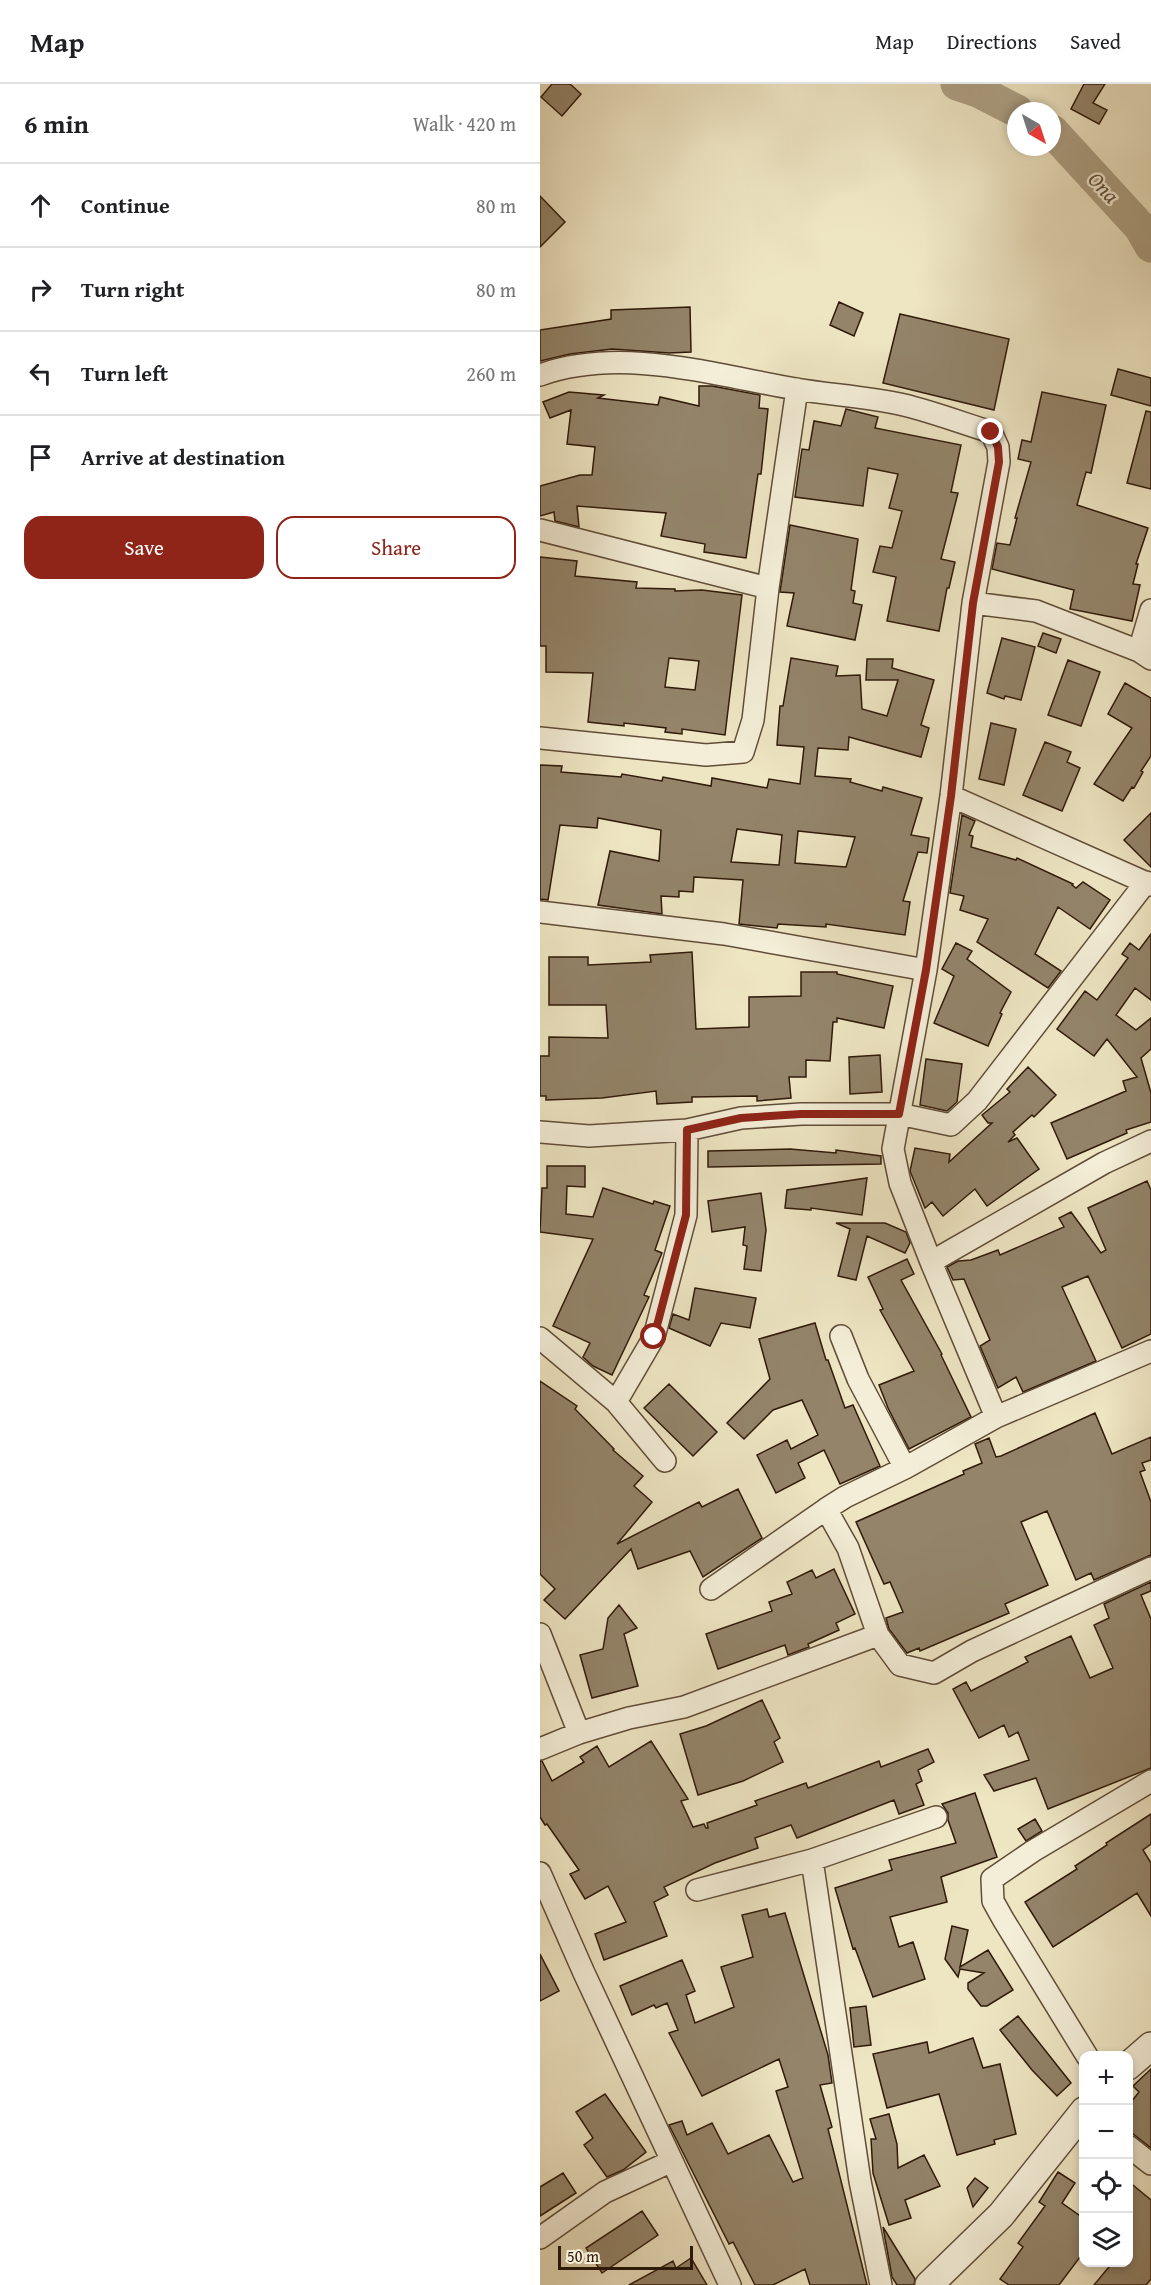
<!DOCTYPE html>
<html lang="en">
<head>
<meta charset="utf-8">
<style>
	body { margin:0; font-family:"Gentium Book Plus",serif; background:#f2f2f2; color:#202124 }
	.controls { position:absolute; right:18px; bottom:18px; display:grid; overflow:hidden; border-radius:12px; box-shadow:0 3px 9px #0003 }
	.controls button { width:54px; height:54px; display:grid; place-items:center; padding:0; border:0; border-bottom:2px solid #e0e0e0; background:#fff; color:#202124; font:30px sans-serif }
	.compass { position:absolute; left:467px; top:18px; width:54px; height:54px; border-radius:50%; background:#fff; box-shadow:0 3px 9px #0003; rotate:141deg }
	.scale { position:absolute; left:18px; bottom:15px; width:135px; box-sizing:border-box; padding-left:6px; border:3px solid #301a0a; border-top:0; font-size:16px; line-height:21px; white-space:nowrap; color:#301a0a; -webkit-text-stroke:4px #f4eed8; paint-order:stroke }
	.stop { position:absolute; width:18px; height:18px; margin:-14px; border:4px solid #8f2418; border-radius:50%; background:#fff }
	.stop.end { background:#8f2418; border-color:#fff; box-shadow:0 2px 6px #0008 }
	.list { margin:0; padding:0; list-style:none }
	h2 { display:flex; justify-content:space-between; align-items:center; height:78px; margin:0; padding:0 24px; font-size:26px }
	h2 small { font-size:20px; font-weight:400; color:#757577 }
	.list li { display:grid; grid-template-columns:39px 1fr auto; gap:18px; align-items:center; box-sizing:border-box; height:84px; padding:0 24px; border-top:2px solid #e0e0e0 }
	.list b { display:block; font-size:22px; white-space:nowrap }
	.list em { font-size:20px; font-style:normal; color:#757577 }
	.actions { display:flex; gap:12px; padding:18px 24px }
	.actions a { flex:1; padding:14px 0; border:2px solid #8f2418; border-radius:18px; text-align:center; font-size:21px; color:#8f2418 }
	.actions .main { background:#8f2418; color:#fff }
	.icon { flex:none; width:33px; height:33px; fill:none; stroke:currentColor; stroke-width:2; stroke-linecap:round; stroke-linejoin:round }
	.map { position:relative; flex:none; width:611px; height:2201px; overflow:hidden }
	header { display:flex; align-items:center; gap:36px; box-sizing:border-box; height:84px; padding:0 30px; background:#fff; border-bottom:2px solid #e0e0e0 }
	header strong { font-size:28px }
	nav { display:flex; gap:33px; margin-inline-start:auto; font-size:21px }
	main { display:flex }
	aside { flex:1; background:#fff }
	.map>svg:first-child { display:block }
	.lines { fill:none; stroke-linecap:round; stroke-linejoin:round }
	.river { stroke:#ada084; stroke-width:33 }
	.building { fill:#93846a; stroke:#301a0a; stroke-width:1.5; fill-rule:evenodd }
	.minor-casing { stroke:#604d38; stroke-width:24 }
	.tertiary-casing { stroke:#604d38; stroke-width:30 }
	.minor { stroke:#f4eed8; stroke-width:21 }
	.tertiary { stroke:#f4eed8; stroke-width:27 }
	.route { stroke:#8f2418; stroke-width:8 }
	.labels { text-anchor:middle; stroke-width:4.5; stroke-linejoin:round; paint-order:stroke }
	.water-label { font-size:22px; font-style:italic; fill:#62503b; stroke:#f4eed8 }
</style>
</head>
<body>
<header>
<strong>Map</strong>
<nav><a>Map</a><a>Directions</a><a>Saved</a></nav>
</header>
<main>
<aside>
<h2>6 min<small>Walk · 420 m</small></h2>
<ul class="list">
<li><svg class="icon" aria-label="ahead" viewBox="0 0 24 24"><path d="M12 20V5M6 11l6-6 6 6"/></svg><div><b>Continue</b></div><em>80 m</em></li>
<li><svg class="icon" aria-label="right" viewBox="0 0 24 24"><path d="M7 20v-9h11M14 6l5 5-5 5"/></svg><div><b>Turn right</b></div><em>80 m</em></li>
<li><svg class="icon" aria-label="left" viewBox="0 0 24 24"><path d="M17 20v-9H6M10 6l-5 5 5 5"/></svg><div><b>Turn left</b></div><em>260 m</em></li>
<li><svg class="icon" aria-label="arrive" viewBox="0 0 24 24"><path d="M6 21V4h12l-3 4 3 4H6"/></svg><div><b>Arrive at destination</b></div></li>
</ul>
<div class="actions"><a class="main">Save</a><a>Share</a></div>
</aside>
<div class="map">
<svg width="611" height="2201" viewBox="0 0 611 2201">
	<rect width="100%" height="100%" fill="#eee5c3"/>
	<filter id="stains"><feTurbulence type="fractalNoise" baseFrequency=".00333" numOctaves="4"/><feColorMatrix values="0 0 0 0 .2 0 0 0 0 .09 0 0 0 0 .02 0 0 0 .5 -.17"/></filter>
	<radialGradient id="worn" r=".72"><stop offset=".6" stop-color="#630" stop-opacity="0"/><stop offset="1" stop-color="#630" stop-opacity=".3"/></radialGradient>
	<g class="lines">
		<path class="river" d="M417,0L438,7L477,27
			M512,47L600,143L611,162"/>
	</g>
	<path class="building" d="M12,0H30L41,10L22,32L1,13Z
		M544,0H565L553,19L567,26L559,40L531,25Z
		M0,112L25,138L0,163Z
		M299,218L323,229L314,252L290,241Z
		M150,223L151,268L129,269L72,265L30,270L0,277V246L71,235V226Z
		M360,230L469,255L454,326L343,299Z
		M578,285L611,294V322L571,311Z
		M159,302H172L220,311L219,324L228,325L221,390H218L206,474L164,468L165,460L121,452L126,429L37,422L39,443L15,437L14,428L0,432V402L40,391H52L55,363L27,360L31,326L10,334L3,318L29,308L64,311L58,314L118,321L120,313L159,322Z
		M502,308L566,321L551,389L546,388L537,421L608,444L596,480H598L593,500L600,501L592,537L530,525L534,506L452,485L457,459L470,461L477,434H475L491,378L478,375L482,356L491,358Z
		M306,325L338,333L335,344L421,361L411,408L418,409L401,475L415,478L409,504H407L399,547L347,537L356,493L333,488L340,462L352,464L362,427L349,424L358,390L328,384L323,422L255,413L262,365L269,366L274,337L301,342Z
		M606,327L611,328V405L587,399Z
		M250,441L318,455L311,506L315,507L313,519L322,521L315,556L247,542L254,509L240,508Z
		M0,473L37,477L35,492L97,498L96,504L135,505V507L162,506L202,511L185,651L142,645V650L125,648L126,644L84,639V642L48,638L53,589L6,588V562H0ZM129,574L159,577L155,606L125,603Z
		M503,549L521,555L516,569L498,562Z
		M462,554L495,563L481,616L465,612L464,615L447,609Z
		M251,574L298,582L296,592L320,591L322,625L347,632L358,596H326L327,575H353L352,584L394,596L381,641L389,644L381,673L309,653L308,666L278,664L275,692L311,695L310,698L342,707L343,703L382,714L371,751L389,754L387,769L378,768L363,817L370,818L365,851L286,840V843L238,840L237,844L199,840L203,796L154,793L153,808L139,807V813L121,812L122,830L58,821L70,767L119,777L121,746L58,734L57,744L20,741L8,816L0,815V681L22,682L21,688L81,693L82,690L122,697L123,693L171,702L172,694L227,704L229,695L260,700L264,663L237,661L240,622H243ZM197,745L242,751L239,781L191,778ZM258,747L315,753L306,783L255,779Z
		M528,576L560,588L541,642L508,631Z
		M585,599L611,614V672L601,687L603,688L594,704L592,703L583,717L554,700L592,644L568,630Z
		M451,639L476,645L464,701L439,695Z
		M505,658L531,668L527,678L540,684L522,727L483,711Z
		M611,729V783L584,756Z
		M422,731L435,737L429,751L433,752L431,763L476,776L477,774L533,800L532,801L536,804L543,798L570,816L550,845L518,823L495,870L521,887L508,904L437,858L448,835L420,826L424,812L410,809Z
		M611,850V916L595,904L576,931L596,946L611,934V965L601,974L611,1009V1038L586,1046L587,1049L527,1075L511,1039L586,1007L583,997L597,993L567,955L554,972L517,945L545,907L557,916L588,874L582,870L590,859L599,866Z
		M416,859L432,867L427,875L471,908L460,929L462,930L448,962L394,939L414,892L402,885Z
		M152,868L156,945L209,943V913L261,912V888H297V890L353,902L344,944L297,934V938H293L290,977L266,976V993H249L251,1014L217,1017V1012L152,1013V1018L117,1020L116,1007L62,1014L6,1016V1012H0V972H9V953L68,954L66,921H9V873H48V881L111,878L110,871Z
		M340,971L342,1008L310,1010L309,973Z
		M386,975L422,980L417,1018L407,1027L380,1021Z
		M488,983L516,1011L494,1033L492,1031L473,1048L475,1051L468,1058L477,1054L499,1085L447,1122L435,1105L403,1132L392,1118L385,1124L370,1087L375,1064L410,1070L409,1078L452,1039H448L442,1031L470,1008L467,1005Z
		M250,1065L296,1069V1066L341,1072V1080L168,1083V1067Z
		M7,1082H45V1103L27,1102L26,1130L53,1133L63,1104L113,1120L114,1117L130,1122L115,1166L122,1169L104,1211L109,1213L72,1291L53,1282L43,1273L50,1259L13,1242L53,1155L0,1148L2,1104H7Z
		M327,1094L322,1131L271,1124V1126L245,1124L247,1106Z
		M607,1097L611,1106V1250L582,1264L548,1192L522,1203L556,1277L483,1308L476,1293L458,1304L440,1262L450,1256L424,1195L413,1196L407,1183L418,1177L431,1176L458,1166L460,1171L524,1143L519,1134L531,1128L561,1169L566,1166L548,1124Z
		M221,1109L226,1146L221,1187L204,1185L207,1162L203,1161L205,1143L172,1148L168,1117Z
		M296,1139H345L366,1148L370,1159L365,1169L327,1152L316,1196L298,1192L310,1145Z
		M367,1175L374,1190L361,1196L402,1270L401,1271L431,1333L369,1365L348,1324L339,1301L374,1287L340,1226L343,1225L328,1193Z
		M155,1204L216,1214L210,1244L181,1239L170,1262L129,1244L133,1230L149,1236Z
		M275,1239L286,1276H288L305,1324L313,1321L340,1382L300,1400L284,1366L258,1379L265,1394L236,1409L217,1371L247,1356L251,1365L278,1351L262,1316L233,1326L204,1355L187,1339L230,1295L219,1255Z
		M0,1297L37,1322L35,1325L74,1365L73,1366L103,1392L94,1402L112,1418L77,1460L159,1418L162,1423L198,1405L222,1454L163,1493L150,1467L98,1485L91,1465L25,1535L4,1516L15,1505L0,1490Z
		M129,1300L177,1348L153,1372L104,1324Z
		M555,1329L572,1370L611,1353V1376L602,1379L605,1386L600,1388L611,1418V1471L554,1496L551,1489L536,1496L507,1427L481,1438L508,1501L465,1520L469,1529L380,1567L379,1564L367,1569L349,1545L346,1534L363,1528L350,1498L344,1500L316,1438L424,1390L423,1387L442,1379L435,1360L449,1354L456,1373L461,1372Z
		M294,1485L315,1530L296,1539L299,1546L268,1560L269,1563L248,1571L245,1561L178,1585L166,1550L232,1527L229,1518L252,1510L247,1498L272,1486L276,1494Z
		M611,1498V1507L601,1511L611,1535V1684L508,1725L496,1694L454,1707L444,1691L489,1676L478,1648L469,1653L464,1641L439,1654L413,1605L426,1598L431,1607L488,1578L485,1573L531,1552L550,1594L573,1584L554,1541L569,1534L564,1520Z
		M79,1521L97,1544L84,1550L98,1602L52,1614L40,1571L63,1565L68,1534Z
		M222,1616L240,1654L234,1658L243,1678L203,1697L158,1711L140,1650L166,1642Z
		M111,1657L148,1715L141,1717L153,1743L164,1740L166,1744H168L167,1739L217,1721L215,1717L266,1699L268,1704L339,1677L341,1683L388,1665L394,1678L378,1686L382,1697L376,1700L384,1721L359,1730L354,1716L257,1754L251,1741L215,1754L218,1764L175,1779L124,1803L128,1811L114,1818L127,1852L64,1876L55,1850L86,1838L68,1802L45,1815L30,1790L39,1786L7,1740L5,1741L0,1733V1677H2L12,1697L44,1678L40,1673L57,1662L69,1683Z
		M435,1709L457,1773L401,1793L407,1818L350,1833L359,1863L373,1858L385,1895L333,1913L315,1864L313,1865L295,1804L352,1786L349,1776L416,1759L408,1736V1729L402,1720Z
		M611,1730V1760L603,1766L611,1779V1832L597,1809L513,1863L485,1818L537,1785L535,1782L567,1761L566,1759Z
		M495,1735L502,1747L486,1757L478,1745Z
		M227,1825L229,1833L245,1829L288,1971L292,1999L280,2001L292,2043L288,2045L327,2201H270L265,2185L233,2201H215L193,2158L189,2160L129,2041L142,2037L147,2051L172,2039L188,2070L229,2051L253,2098L263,2094L236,2007L248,2003L239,1975L162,2012L129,1949L138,1946L127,1919L116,1924L114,1921L92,1931L80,1902L142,1876L155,1907L146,1911L155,1939L194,1923L181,1883L213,1873L202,1831Z
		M412,1842L428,1846L420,1883L448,1866L473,1906L447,1922H441L428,1905V1899L444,1889L420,1885L418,1893L405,1875Z
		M0,1870L19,1907L0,1917Z
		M326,1922L331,1961L314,1963L310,1924Z
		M478,1932L531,1999L517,2012L492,1986L460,1946Z
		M433,1954L443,1984L460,1980L476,2050L454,2056L455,2060L417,2071L399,2010L347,2024L333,1970L387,1958L389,1969Z
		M611,1985V2064L588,2046V2022L599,2008L593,2002Z
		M65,2010L106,2068L83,2086L67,2093L44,2061L53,2054L36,2028Z
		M349,2030L357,2060L358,2084L384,2071L400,2102L365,2116L371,2134L349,2141L333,2089L331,2055H336L330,2035Z
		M518,2088L535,2099L522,2119L543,2134V2169L519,2201H469L460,2195L483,2163L478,2159L505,2122L499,2118Z
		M23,2089L36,2109L0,2132V2103Z
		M435,2094L448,2104L433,2123L427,2104Z
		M588,2097L611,2116V2195L606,2201H554L573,2178H588Z
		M102,2127L118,2151L62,2189L46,2164Z
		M343,2143L375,2195L374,2201H357L352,2193Z
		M151,2174L167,2201H89L133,2177L136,2184Z"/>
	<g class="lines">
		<defs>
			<path id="minor" d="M0,291C82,262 173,291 256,305C292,311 329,313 364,321C393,328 422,339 451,348L458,363L459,378L433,519L411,712L386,886L353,1065L360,1099L391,1178L456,1333
				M0,446L228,504
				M433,519L496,527L599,567L611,575
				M599,567L611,526
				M0,654L166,671L203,668L213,636L228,504L257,305
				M411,712L611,801
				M0,828L184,850L386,886
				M0,1048L49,1052L147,1046L201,1034L261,1030H359L411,1041L437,1017L606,798
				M391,1178L564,1079L611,1057
				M301,1252L318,1295L365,1384
				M0,1254L76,1318L125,1377
				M611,1267L456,1333L365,1384L305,1413L286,1425L308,1464L338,1551L360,1581L394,1589L432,1567L611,1484
				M76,1318L114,1253L146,1131L147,1046
				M171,1505L286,1425
				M0,1550L39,1649
				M0,1665L39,1649L89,1634L144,1623L338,1551
				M272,1776L320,2097L341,2201
				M0,1789L44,1889L190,2201
				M157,1806L272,1776L396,1733
				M547,1972L463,1835L453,1817L452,1795L493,1767L611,1697
				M588,2062L611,2080
				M0,2154L65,2108L132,2077"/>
			<path id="tertiary" d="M588,1982L611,1962
				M389,2201L461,2131L544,2027"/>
		</defs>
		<use href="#minor" class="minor-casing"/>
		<use href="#tertiary" class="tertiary-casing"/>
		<use href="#minor" class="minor"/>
		<use href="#tertiary" class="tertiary"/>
	</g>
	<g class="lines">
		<path class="route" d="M114,1253L146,1131L147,1046L201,1034L261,1030H359L386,886L411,712L433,519L459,378L458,363L451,348"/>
	</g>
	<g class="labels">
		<g class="water-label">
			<text transform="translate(564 103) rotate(47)" y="8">Ona</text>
		</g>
	</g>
	<rect width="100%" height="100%" filter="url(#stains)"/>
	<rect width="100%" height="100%" fill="url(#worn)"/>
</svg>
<div class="controls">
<button>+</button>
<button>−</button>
<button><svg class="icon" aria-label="locate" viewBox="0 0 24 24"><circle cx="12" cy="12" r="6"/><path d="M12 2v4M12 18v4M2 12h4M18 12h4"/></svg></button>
<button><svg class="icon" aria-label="layers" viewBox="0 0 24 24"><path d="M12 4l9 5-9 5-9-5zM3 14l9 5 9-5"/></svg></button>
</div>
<svg class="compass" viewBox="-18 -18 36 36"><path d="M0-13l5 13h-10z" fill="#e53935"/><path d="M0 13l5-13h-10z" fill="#757577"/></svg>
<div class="scale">50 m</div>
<div class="stop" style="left:114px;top:1253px"></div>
<div class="stop end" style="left:451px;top:348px"></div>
</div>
</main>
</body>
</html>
